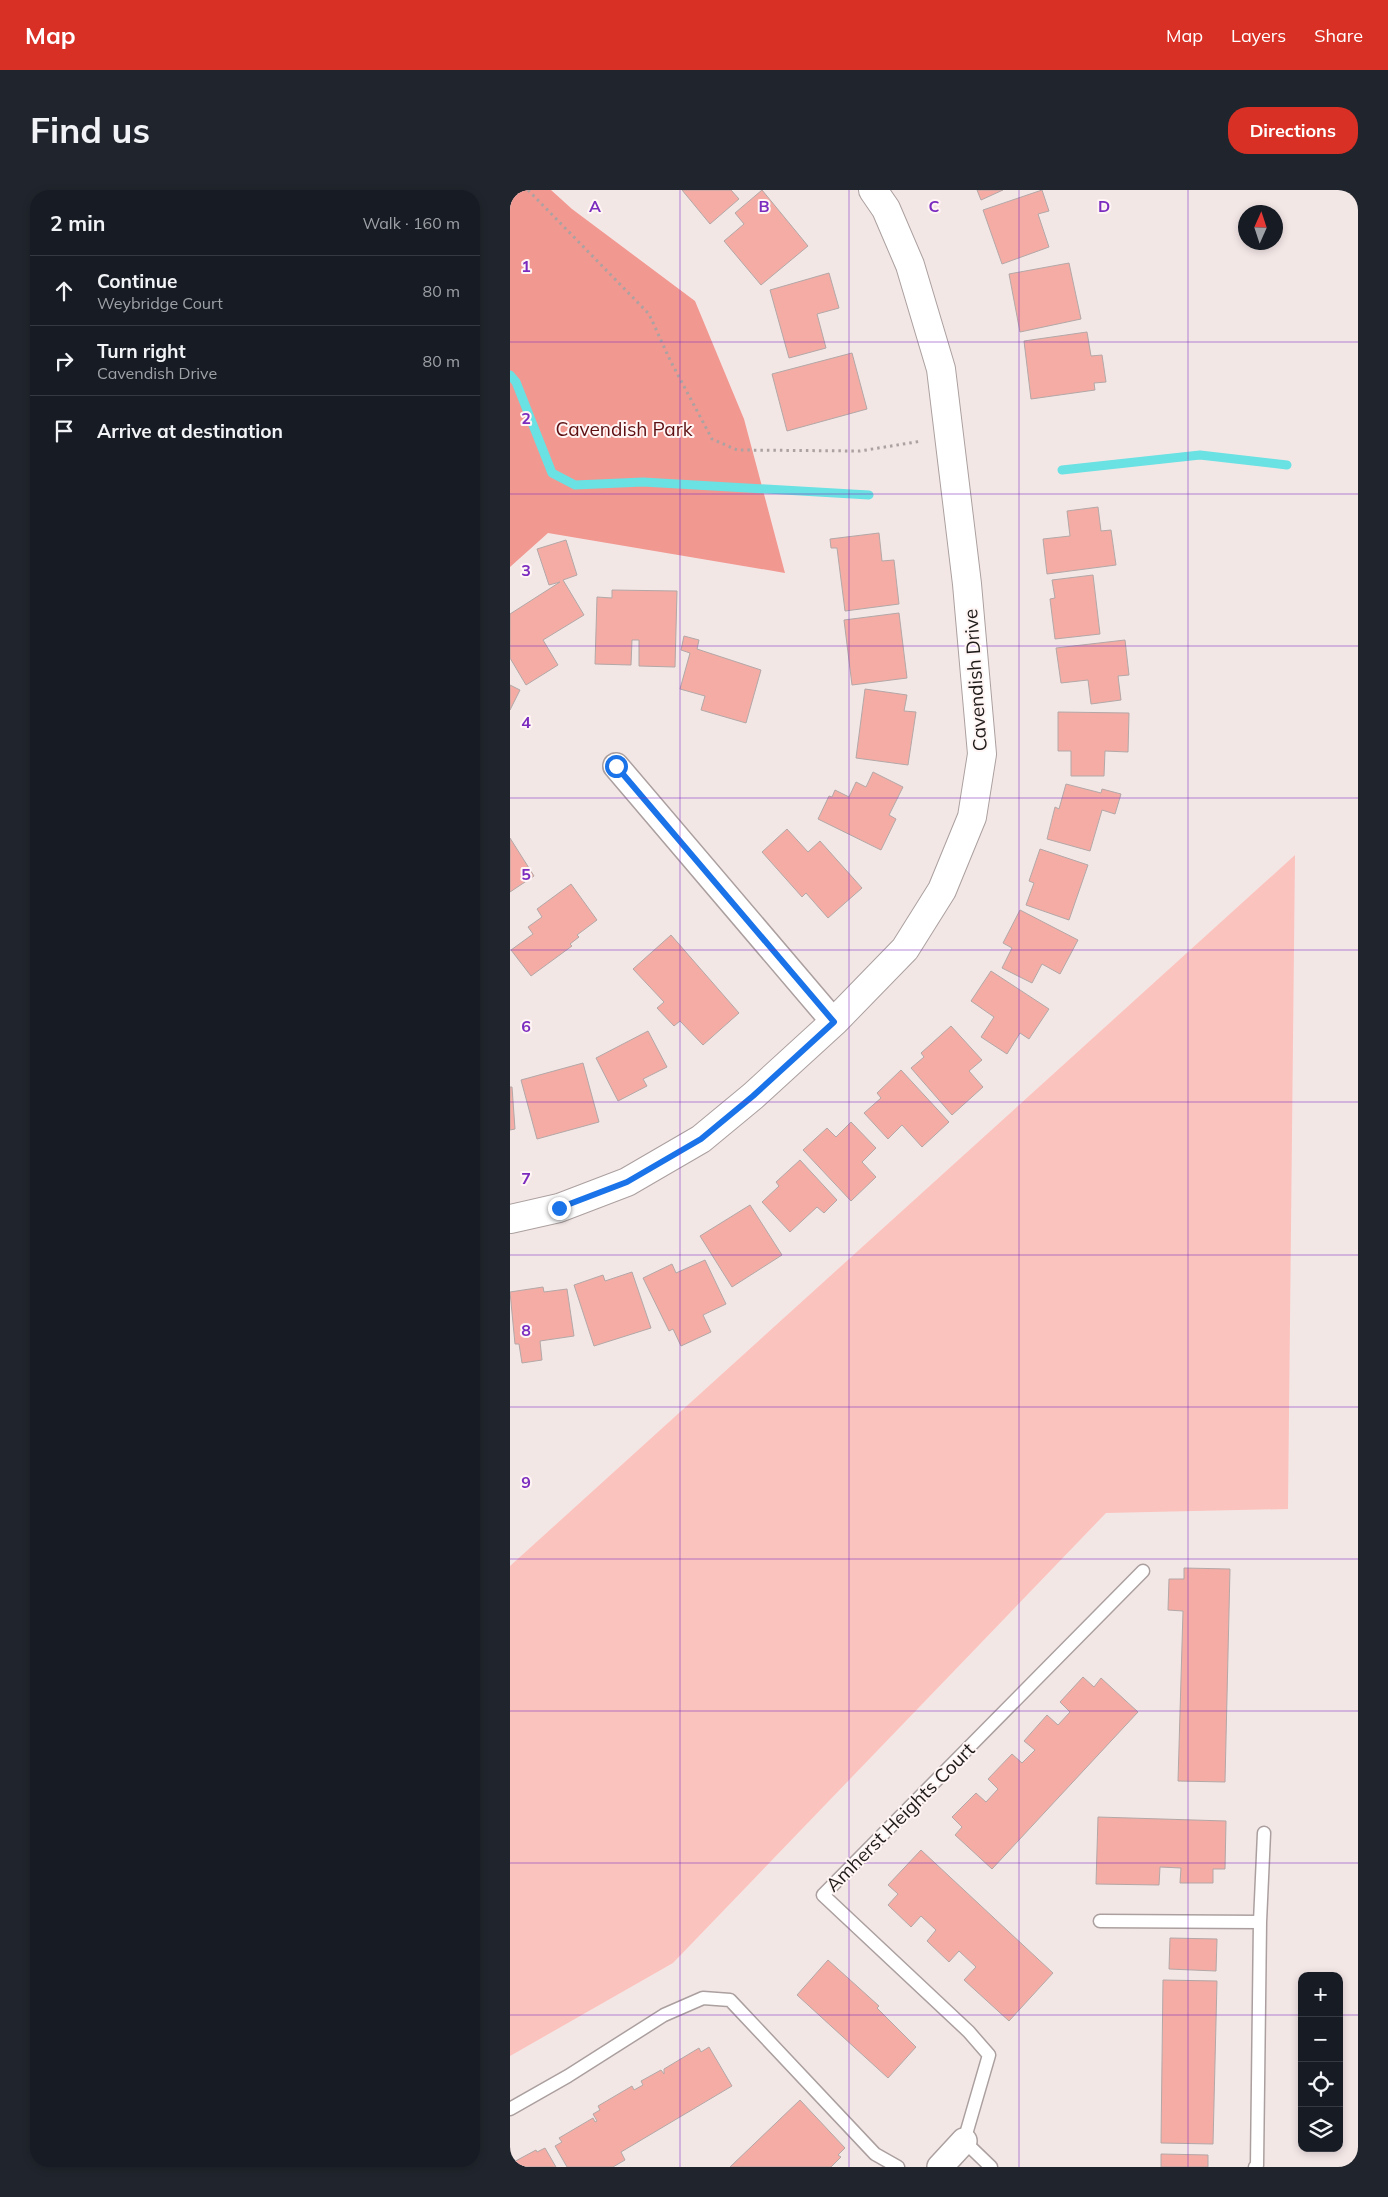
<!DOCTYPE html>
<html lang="en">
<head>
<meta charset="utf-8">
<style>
	body { margin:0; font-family:Mulish,sans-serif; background:#20242c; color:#f1f3f6 }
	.controls { position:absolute; right:15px; bottom:15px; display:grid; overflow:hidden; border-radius:10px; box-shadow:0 2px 8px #0003 }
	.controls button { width:45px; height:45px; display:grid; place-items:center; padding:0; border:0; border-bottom:1px solid #363941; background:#171b24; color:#f1f3f6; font:25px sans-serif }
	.compass { position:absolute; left:728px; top:15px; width:45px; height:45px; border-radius:50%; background:#171b24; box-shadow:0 2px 8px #0003; rotate:3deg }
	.stop { position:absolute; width:15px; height:15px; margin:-11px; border:4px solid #1a73e8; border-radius:50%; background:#fff }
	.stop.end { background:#1a73e8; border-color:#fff; box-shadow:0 1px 5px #0008 }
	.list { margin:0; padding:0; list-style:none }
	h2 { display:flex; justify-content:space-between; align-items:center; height:65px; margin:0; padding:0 20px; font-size:21px }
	h2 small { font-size:16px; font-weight:400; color:#9ea1a6 }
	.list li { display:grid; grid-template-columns:32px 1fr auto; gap:15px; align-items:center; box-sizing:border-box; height:70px; padding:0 20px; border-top:1px solid #363941 }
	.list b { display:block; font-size:19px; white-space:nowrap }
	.list p { margin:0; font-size:16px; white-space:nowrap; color:#9ea1a6 }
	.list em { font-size:16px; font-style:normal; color:#9ea1a6 }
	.icon { flex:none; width:28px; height:28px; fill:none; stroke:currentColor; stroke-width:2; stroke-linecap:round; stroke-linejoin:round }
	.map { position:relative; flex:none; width:848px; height:1977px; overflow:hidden; border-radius:20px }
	header { display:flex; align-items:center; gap:30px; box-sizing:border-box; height:70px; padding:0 25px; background:#d93025; color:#fff }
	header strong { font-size:24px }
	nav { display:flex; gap:28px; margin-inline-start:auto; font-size:18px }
	.intro { display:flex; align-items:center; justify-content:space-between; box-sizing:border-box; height:120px; padding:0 30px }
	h1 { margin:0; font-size:35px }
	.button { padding:12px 22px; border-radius:20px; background:#d93025; color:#fff; font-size:18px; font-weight:700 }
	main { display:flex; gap:30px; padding:0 30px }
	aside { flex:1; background:#171b24; border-radius:20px; box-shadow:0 2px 8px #0003 }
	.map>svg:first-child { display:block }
	.green { fill:#fbc3be }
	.forest { fill:#f19891 }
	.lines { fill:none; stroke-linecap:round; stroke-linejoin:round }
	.stream { stroke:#6ae1e3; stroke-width:9 }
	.building { fill:#f4aca5; stroke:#b3a8a7 }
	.service-casing { stroke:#aba09f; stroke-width:15 }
	.minor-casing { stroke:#aba09f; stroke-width:28 }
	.tertiary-casing { stroke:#aba09f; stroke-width:30 }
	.path { stroke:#aba2a1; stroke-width:3; stroke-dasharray:2.5 4; stroke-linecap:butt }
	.service { stroke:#fff; stroke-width:12 }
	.minor { stroke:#fff; stroke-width:25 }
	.tertiary { stroke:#fff; stroke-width:28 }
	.route { stroke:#1a73e8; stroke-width:6 }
	.grid { fill:none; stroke:#7b2cbf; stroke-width:1; stroke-opacity:0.55 }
	.labels { text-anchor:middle; stroke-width:4; stroke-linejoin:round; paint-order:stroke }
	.park-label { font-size:19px; fill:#5d0f12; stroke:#fff5f4 }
	.street-label { font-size:19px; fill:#1f1b1b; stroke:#fff5f4 }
	.grid-label { font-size:16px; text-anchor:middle; font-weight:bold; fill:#7b2cbf; stroke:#fff5f4; stroke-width:4; stroke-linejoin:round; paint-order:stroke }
</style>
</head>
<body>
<header>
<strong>Map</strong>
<nav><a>Map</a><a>Layers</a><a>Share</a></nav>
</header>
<div class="intro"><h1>Find us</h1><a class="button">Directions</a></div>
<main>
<aside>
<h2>2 min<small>Walk · 160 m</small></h2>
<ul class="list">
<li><svg class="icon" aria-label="ahead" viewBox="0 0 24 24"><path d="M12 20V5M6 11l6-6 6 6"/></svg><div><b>Continue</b><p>Weybridge Court</p></div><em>80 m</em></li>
<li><svg class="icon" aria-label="right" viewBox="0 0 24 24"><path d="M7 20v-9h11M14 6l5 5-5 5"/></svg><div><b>Turn right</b><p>Cavendish Drive</p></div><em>80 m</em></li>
<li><svg class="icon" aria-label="arrive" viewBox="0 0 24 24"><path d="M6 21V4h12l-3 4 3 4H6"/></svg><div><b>Arrive at destination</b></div></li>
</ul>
</aside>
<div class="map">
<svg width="848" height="1977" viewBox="0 0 848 1977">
	<rect width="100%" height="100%" fill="#f3e7e6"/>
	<path class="green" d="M785,665L778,1319L596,1323L163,1773L0,1866V1376Z"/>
	<path class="forest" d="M0,0H41L62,19L185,111L234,229L275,383L38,343L0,377Z"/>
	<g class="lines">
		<path class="stream" d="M0,185L6,192L42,283L65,295L133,292L359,305
			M552,280L690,265L777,275"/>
	</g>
	<path class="building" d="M172,0H221L229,9L200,34Z
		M252,0L298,56L251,95L214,51L234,34L225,23Z
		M467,0H493L471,10Z
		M532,0L539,21L528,24L539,57L492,74L473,20Z
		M559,73L571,129L510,142L499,84Z
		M319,83L329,118L307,124L316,158L279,168L260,100Z
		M577,142L581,166L592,165L596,192L584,193L585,200L521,209L514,151Z
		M342,163L357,219L277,241L262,184Z
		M588,317L591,341L601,340L606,375L537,384L533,349L560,346L557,321Z
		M369,343L372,371L384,370L389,414L335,421L327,358H321L320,349Z
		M56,350L67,385L53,390L74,425L33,450L48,475L16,495L0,468V424L50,392L39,395L27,359Z
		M583,385L590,444L545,449L540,409L545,408L542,390Z
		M102,400L167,401L165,477L129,476V450H122L121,475L85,474L87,407L102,408Z
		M389,423L397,488L342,495L334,430Z
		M174,446L189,450L187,459L251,480L236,533L191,520L195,506L170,499L180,463L171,460Z
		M615,450L619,485L608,486L611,510L581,514L578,490L551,493L546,458Z
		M0,495L10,500L0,520Z
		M355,499L397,505L394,521L406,522L398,575L346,568Z
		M548,522L619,523L618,562L595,561L594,586H561V561H548Z
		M363,582L393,597L379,625L386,629L371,660L308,629L319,606L322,607L325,600L339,607L346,592L356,597Z
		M556,594L591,603L592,599L611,604L605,624L592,620L580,661L537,649L545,617L549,619Z
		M277,639L298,662L310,651L352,698L318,728L296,703L292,707L252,662Z
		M0,648L24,686L0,702Z
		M530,659L578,675L559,730L516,715L524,693L519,691Z
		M61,694L87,730L67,745L69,747L60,754L62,756L21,786L1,760L23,744L18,737L32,727L27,719Z
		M510,720L568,750L550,784L532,774L522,793L492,778L502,758L493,753Z
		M161,745L229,823L193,855L170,831L164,836L147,818L154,812L123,779Z
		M481,781L539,819L519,849L510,843L497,864L471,847L484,827L461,811Z
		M441,836L472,870L459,881L473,897L442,925L401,878L414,867L411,863Z
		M138,841L157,877L133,889L137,896L108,911L86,868Z
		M73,873L89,932L27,949L11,890Z
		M391,880L439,932L412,957L392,935L378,949L354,923L371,908L367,903Z
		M0,897H2L5,939L0,940Z
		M341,932L366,958L352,972L366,987L341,1011L293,960L317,938L326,947Z
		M290,970L327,1010L314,1023L307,1017L280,1042L252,1012L269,996L266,992Z
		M240,1015L272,1065L222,1097L190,1046Z
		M195,1070L216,1114L193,1125L201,1142L171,1156L163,1139L159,1141L133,1088L162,1074L166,1083Z
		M122,1082L141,1138L84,1156L64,1095L93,1085L95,1091Z
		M33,1097L34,1102L57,1099L64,1146L30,1151L32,1170L12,1173L9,1154H5L0,1102Z
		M674,1378L720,1379L715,1592L668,1591L673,1421L658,1420L659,1389H674Z
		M573,1487L584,1497L591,1488L628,1522L482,1679L445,1645L452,1637L442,1627L466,1603L476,1612L488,1599L478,1589L502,1564L512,1573L525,1560L514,1551L537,1525L548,1535L560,1522L550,1512Z
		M588,1627L716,1631L715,1679H703V1693H670L671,1678L650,1677L649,1695L586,1694Z
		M411,1660L543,1783L499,1831L454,1790L466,1777L449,1761L439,1772L417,1751L426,1740L411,1726L401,1737L378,1715L388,1704L378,1695Z
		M660,1748L707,1749L706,1781L659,1779Z
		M318,1770L369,1816L367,1818L406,1857L378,1888L287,1805Z
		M653,1790L707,1791L703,1954L651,1953Z
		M199,1857L222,1896L111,1962L115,1970L103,1977H57L45,1956L52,1952L49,1948L83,1928L85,1932L87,1931L83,1924L90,1920L88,1916L122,1896L124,1900L133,1895L131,1891L151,1880L154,1884V1879L189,1858L191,1862Z
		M290,1910L335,1958L328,1965L331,1967L321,1977H220Z
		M35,1958L46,1977H0V1974L26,1960L27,1962Z
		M651,1964L698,1965V1977H651Z"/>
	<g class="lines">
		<defs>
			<path id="service" d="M590,1731L750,1732
				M0,1919L58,1886L154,1825L193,1808L220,1810L365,1964L388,1977
				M481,1977L454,1951L479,1865L459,1842L313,1705L633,1381
				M745,1977L747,1975L750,1732L754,1643"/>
			<path id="minor" d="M106,576L324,832
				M430,1977L454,1951"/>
			<path id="tertiary" d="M0,1029L49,1018L117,992L191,949L243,906L324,832L395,759L432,700L462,627L472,564L457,394L431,179L400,75L376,19L363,0"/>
		</defs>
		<use href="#service" class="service-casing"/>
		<use href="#minor" class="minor-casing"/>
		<use href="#tertiary" class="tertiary-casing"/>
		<path class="path" d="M18,0L139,124L160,170L202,249L227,260L350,261L412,251"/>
		<use href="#service" class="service"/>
		<use href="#minor" class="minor"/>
		<use href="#tertiary" class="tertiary"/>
	</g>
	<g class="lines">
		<path class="route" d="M49,1018L117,992L191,949L243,906L324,832L106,576"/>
	</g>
	<path class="grid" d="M170,0V1977M339,0V1977M509,0V1977M678,0V1977M0,152H848M0,304H848M0,456H848M0,608H848M0,760H848M0,912H848M0,1065H848M0,1217H848M0,1369H848M0,1521H848M0,1673H848M0,1825H792M829,1825H848"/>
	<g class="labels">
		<g class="park-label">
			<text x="114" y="246">Cavendish Park</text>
		</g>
		<g class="street-label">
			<text transform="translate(465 490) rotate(-94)" y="7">Cavendish Drive</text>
			<text transform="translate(390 1627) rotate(-45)" y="7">Amherst Heights Court</text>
		</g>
	</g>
	<g class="grid-label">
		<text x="85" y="22">A</text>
		<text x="254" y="22">B</text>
		<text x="424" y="22">C</text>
		<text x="594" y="22">D</text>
		<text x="16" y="82">1</text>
		<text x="16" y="234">2</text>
		<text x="16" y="386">3</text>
		<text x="16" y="538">4</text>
		<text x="16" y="690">5</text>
		<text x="16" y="842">6</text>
		<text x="16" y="994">7</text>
		<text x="16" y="1146">8</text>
		<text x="16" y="1298">9</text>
	</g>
</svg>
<div class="controls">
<button>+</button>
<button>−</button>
<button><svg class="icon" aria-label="locate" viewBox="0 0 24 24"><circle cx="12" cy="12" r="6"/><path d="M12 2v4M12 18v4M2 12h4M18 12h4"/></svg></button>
<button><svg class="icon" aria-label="layers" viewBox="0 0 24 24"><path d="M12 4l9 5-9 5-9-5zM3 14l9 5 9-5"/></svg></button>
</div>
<svg class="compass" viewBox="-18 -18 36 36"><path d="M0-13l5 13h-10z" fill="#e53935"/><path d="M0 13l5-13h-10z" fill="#9ea1a6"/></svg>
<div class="stop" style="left:106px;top:576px"></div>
<div class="stop end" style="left:49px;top:1018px"></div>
</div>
</main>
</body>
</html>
